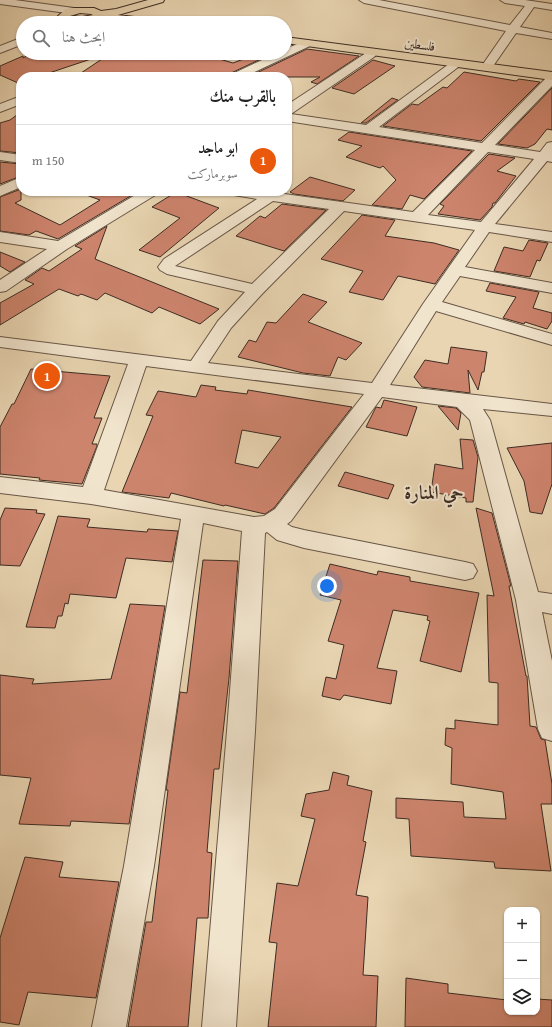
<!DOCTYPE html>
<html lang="ar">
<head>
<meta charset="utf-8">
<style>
	body { margin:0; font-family:"Gentium Book Plus",Amiri,serif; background:#f2f2f2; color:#222; direction:rtl }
	.controls { position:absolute; right:12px; bottom:12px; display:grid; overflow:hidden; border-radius:8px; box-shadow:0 1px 3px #0004 }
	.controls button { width:36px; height:36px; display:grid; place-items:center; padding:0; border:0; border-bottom:1px solid #e0e0e0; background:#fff; color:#222; font:20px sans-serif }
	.you { position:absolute; left:327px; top:586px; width:14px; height:14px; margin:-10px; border:3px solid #fff; border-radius:50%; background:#1a73e8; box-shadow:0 0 0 6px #1a73e833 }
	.badge { display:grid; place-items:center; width:26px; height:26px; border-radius:50%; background:#ea580c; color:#fff; font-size:13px; font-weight:700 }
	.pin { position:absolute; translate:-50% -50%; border:2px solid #fff; box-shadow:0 1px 4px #0006 }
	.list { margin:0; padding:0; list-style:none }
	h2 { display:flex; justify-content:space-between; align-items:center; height:52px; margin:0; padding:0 16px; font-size:17px }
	h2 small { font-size:13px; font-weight:400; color:#767676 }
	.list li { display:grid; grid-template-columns:26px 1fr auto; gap:12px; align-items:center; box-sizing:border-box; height:72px; padding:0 16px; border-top:1px solid #e0e0e0 }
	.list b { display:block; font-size:15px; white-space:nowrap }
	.list p { margin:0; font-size:13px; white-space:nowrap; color:#767676 }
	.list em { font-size:13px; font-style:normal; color:#767676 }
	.icon { flex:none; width:22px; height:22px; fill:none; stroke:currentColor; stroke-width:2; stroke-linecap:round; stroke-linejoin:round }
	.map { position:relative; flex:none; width:552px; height:1027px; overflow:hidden; direction:ltr }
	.search { position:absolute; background:#fff; box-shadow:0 1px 3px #0004; left:16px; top:16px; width:276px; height:44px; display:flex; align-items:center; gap:10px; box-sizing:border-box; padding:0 14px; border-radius:22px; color:#767676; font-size:15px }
	.panel { position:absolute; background:#fff; box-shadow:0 1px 3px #0004; left:16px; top:72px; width:276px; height:124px; border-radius:16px; direction:rtl }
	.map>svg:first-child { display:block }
	.building { fill:#cd846d; stroke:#3d2c23; fill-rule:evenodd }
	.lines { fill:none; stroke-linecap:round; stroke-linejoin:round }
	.minor-casing { stroke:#685647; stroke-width:2 }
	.major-casing { stroke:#3d2c23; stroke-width:2 }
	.minor { fill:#f1e4cd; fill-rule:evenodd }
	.major { fill:#e9d5b2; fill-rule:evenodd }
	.labels { text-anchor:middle; stroke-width:4; stroke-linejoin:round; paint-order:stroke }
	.far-street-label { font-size:13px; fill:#3d2c23; stroke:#f1e4cd }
	.district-label { font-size:19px; font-weight:bold; fill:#3d2c23; stroke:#f1e4cd }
</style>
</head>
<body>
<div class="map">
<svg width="552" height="1027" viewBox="0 0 552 1027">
	<rect width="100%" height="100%" fill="#e9d5b2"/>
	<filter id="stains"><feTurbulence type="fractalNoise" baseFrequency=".005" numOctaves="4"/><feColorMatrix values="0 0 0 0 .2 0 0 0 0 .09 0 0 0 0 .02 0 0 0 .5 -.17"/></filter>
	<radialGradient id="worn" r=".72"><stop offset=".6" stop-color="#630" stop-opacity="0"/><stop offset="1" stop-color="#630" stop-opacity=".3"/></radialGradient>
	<path class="building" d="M307,49L359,56L317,84L311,82L320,77H248Z
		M32,53H100V56L37,77H21V82L18,83L0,75V66L23,56V58Z
		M111,53H199L233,63L254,55L263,58L229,74L226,77H75Z
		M373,60L395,66L354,94L332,88Z
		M464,72L516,81L519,79L540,82L481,141L383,126L412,104L418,105L443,87L447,88Z
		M552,88V130L547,129L535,144L527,148L498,144Z
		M392,98L398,100L366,123H361Z
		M21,112V153L0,151V123L10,120Z
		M349,132L472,151L424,199L410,195L402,209L372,205L396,180L383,166L380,168L346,157L362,146L338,140Z
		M489,154L515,158L497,171L516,176L495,203H493L492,207L480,220L438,214L444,206L440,204Z
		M0,162L21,164V176L0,184Z
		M310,177L355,190L343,201L294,194L290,192Z
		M21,189V200L15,203L60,225L100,200L81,193V191H139L58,239L36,231L29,235L0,231V197Z
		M176,192L219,208L160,257L139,250L180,218L152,207Z
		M282,204L326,210L284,251L236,236L260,216L265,218Z
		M362,215L395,220L385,236L434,243L459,250L435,284L398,276L383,300L349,292L363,271L321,259Z
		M107,226L95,259L219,309L200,324L159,307L152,313L105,293L97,300L81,294L78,296L59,289L0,325V303L34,284L25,280L42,268L49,271L82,249L75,246Z
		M529,240L548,243L540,261L537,260L530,277L494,271L504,247L523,251Z
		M0,252L25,262L10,272L0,266Z
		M490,283L539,292L533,308L552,313V321L547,329L525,322L524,324L503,318L516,297L486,291Z
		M303,294L327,302L308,322L362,343L346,360L338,357L330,376L303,373L238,357L249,340L256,342L267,322L276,323Z
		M451,347L487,352L484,372H482L478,390L468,370L470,393L422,387L414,377L425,360L448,364Z
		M31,369L110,376L94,418H102L92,444H97V446L82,484L39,480L40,478L0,474V427L12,404H14Z
		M201,385L216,387L215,390L247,394L248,390L352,407L274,508L265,514L225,505L224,506L171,493L169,498L122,492L153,416L146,415L158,391L196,397ZM242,430L281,437L258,468L235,463Z
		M384,400L417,407L407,436L366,427L376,407L381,408Z
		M438,406L456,408L461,413L458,430Z
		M460,439L473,440L478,457L473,502H466V498L431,492L435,464L463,469Z
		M552,443V484L542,514L530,512L524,481L507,448Z
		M345,472L394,485L388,499L338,486Z
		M5,508L37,510L36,513L45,514L20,566L0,565V520Z
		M476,508L492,513L511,586H509L526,676H527L530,726L536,727L541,739L545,740L552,784V804H541L551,871L495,868L494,862L411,856L409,819L396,818V798L463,802L464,817L506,819L503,792L451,784L452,748L445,745L446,728L455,729V720L498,725V683L489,682L487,595L494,596Z
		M58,516L90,519L87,527L147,532L148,529L178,531L172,562L126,558L116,598L70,594L68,604L65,603L62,616H58L55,628L26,627Z
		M203,560L238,561L229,678L219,769H214L207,852L212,853L208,918H197L188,1027H128L146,922H152L168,790H166L180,692L187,693Z
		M330,564L377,575L378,571L410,577V581L479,593L461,672L420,661L430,621L427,620L428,616L393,610L377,668L397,671L391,704L344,695L340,700L322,696L326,677L336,679L344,645L328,641L341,600L320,595Z
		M130,604L165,606L129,824L71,821L70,826L19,824L31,778L0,775V675L34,679L32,684L111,679Z
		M333,772L349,776L347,785L372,791L363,841L366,842L356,895L368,897L363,975L378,976L376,1027H268L277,943L269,942L277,883L298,886L315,819L301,816L306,794L329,790Z
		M25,857L63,862L59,877L119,882L96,998L28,992L19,1025L0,1022V938Z
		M406,978L448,984V993L507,1000V1012H537V999L552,1000V1027H405Z"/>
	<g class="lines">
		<defs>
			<path id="minor" d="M0,0H15L74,8L79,11L74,14L0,4Z
				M359,0H379L510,25L525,6L505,3L500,0H525L552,4V10L534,7L520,27L552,33V39L516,33L491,69H483L481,67L506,31L364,3Z
				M23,37V44L0,53V46Z
				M308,40L313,43L312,45L244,77H228L230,75L277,53H285V49Z
				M370,52L374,53L376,55L374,57L291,114L366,125L449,64H457L459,66L457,68L379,127L482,143L547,77H552V86L495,145L540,152L547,143L552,142V162L547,161L495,224L552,232V242L489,232L465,267L552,283V293L460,276L442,302L552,334V345L436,311L390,385L552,404V416L483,409L490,420L538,592L552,594V614L542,612L552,661V741L542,738L538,729L516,600L470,420L457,407L382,397L291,521L287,524L292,527L304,530L465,562L473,564L477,571L473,578L465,580L304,548L277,540L267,532L265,533L255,731L236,1027H202L227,731L242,531L203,523L154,866L126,1027H92L124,866L181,519L91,504L0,493V477L83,487L128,364L0,347V337L191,361L218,321L245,292L167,274L160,270L158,267L164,259L257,199L228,194L226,191H263L413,212L475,150L287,121V105L366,53ZM488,152L534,159L481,222L428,215ZM273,201L329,209L252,284L175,266ZM344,211L475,230L423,304L372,383L208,363L231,328L262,294ZM146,366L364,394L275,509L264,516L254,517L104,490Z
				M21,96V104L0,112V104Z
				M0,152L21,155V163L0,160Z
				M21,177V187L0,196V186Z
				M142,191H159L157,194L67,249L6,291L0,292V280L47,249L0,242V232L58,241Z"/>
			<path id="major" d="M148,0H164L163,2L118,15L159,20L164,23H135L108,19L107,16C103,17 100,19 95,20C84,24 66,26 58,16L66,9L70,8H94L101,11L116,9ZM80,13L91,14L93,15L82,17L70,16Z
				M285,37L552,72V80L285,43Z"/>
		</defs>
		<use href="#minor" class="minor-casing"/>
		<use href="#major" class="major-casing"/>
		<use href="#minor" class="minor"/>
		<use href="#major" class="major"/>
	</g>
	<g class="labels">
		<g class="far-street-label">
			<text transform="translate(420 44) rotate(8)" y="5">فلسطين</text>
		</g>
		<g class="district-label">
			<text x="434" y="499">حي المنارة</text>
		</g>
	</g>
	<rect width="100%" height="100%" filter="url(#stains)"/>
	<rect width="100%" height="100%" fill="url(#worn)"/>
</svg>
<div class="controls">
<button>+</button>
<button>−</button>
<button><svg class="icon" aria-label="layers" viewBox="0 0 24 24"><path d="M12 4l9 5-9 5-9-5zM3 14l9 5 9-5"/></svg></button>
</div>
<div class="you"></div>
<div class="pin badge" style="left:47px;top:376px">1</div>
<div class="search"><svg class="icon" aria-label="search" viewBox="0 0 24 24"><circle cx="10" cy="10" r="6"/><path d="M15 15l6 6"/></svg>ابحث هنا</div>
<section class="panel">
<h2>بالقرب منك<small></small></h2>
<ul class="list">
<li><span class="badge">1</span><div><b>ابو ماجد</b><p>سوبرماركت</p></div><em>150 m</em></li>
</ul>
</section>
</div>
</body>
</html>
